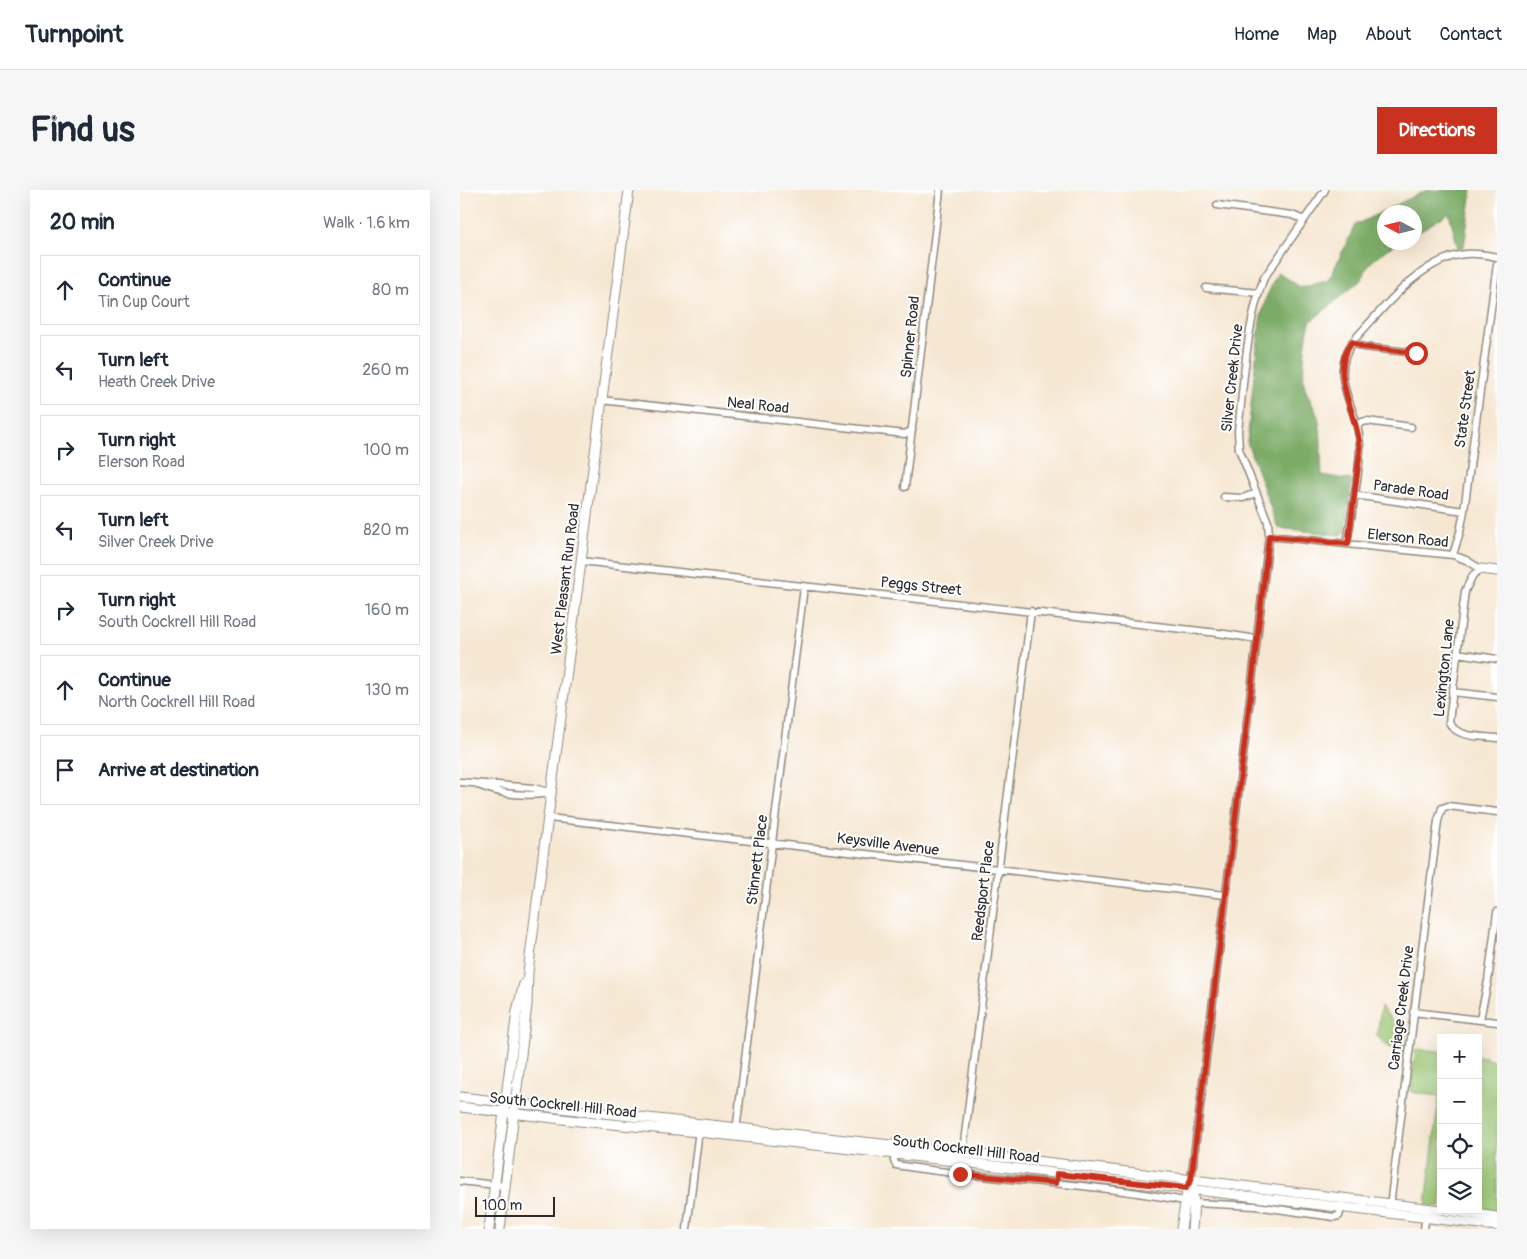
<!DOCTYPE html>
<html lang="en">
<head>
<meta charset="utf-8">
<style>
	body { margin:0; font-family:Pangolin,sans-serif; background:#f6f6f7; color:#1f2937 }
	.controls { position:absolute; right:15px; bottom:15px; display:grid; overflow:hidden; border-radius:0px; box-shadow:0 5px 20px #0002 }
	.controls button { width:45px; height:45px; display:grid; place-items:center; padding:0; border:0; border-bottom:1px solid #e0e1e3; background:#fff; color:#1f2937; font:25px sans-serif }
	.compass { position:absolute; left:917px; top:15px; width:45px; height:45px; border-radius:50%; background:#fff; box-shadow:0 5px 20px #0002; rotate:277deg }
	.scale { position:absolute; left:15px; bottom:12px; width:80px; box-sizing:border-box; padding-left:5px; border:2px solid #2b2b2b; border-top:0; font-size:14px; line-height:18px; white-space:nowrap; color:#2b2b2b; -webkit-text-stroke:4px #fff; paint-order:stroke }
	.stop { position:absolute; width:15px; height:15px; margin:-11px; border:4px solid #c8321e; border-radius:50%; background:#fff }
	.stop.end { background:#c8321e; border-color:#fff; box-shadow:0 1px 5px #0008 }
	.list { margin:0; padding:0; list-style:none }
	h2 { display:flex; justify-content:space-between; align-items:center; height:65px; margin:0; padding:0 20px; font-size:21px }
	h2 small { font-size:16px; font-weight:400; color:#747a83 }
	.list li { display:grid; grid-template-columns:32px 1fr auto; gap:15px; align-items:center; box-sizing:border-box; height:70px; margin:0 10px 10px; padding:0 10px; border:1px solid #e0e1e3; border-radius:0px }
	.list b { display:block; font-size:19px; white-space:nowrap }
	.list p { margin:0; font-size:16px; white-space:nowrap; color:#747a83 }
	.list em { font-size:16px; font-style:normal; color:#747a83 }
	.icon { flex:none; width:28px; height:28px; fill:none; stroke:currentColor; stroke-width:2; stroke-linecap:round; stroke-linejoin:round }
	.map { position:relative; flex:none; width:1037px; height:1039px; overflow:hidden; border-radius:0px }
	header { display:flex; align-items:center; gap:30px; box-sizing:border-box; height:70px; padding:0 25px; background:#fff; border-bottom:1px solid #e0e1e3 }
	header strong { font-size:24px }
	nav { display:flex; gap:28px; margin-inline-start:auto; font-size:18px }
	.intro { display:flex; align-items:center; justify-content:space-between; box-sizing:border-box; height:120px; padding:0 30px }
	h1 { margin:0; font-size:35px }
	.button { padding:12px 22px; border-radius:0px; background:#c8321e; color:#fff; font-size:18px; font-weight:700 }
	main { display:flex; gap:30px; padding:0 30px }
	aside { flex:1; background:#fff; border-radius:0px; box-shadow:0 5px 20px #0002 }
	.map>svg:first-child { display:block }
	.green { fill:#9bc674; stroke:#637850 }
	.forest { fill:#7cab66; stroke:#546b48 }
	.lines { fill:none; stroke-linecap:round; stroke-linejoin:round }
	.street-casing { stroke:#90897e; stroke-width:9 }
	.secondary-casing { stroke:#90897e; stroke-width:11 }
	.street { stroke:#fff; stroke-width:6 }
	.secondary { stroke:#fff; stroke-width:9 }
	.route { stroke:#c8321e; stroke-width:6 }
	.labels { text-anchor:middle; stroke-width:4; stroke-linejoin:round; paint-order:stroke }
	.street-label { font-size:15px; fill:#2b2b2b; stroke:#fff }
</style>
</head>
<body>
<header>
<strong>Turnpoint</strong>
<nav><a>Home</a><a>Map</a><a>About</a><a>Contact</a></nav>
</header>
<div class="intro"><h1>Find us</h1><a class="button">Directions</a></div>
<main>
<aside>
<h2>20 min<small>Walk · 1.6 km</small></h2>
<ul class="list">
<li><svg class="icon" aria-label="ahead" viewBox="0 0 24 24"><path d="M12 20V5M6 11l6-6 6 6"/></svg><div><b>Continue</b><p>Tin Cup Court</p></div><em>80 m</em></li>
<li><svg class="icon" aria-label="left" viewBox="0 0 24 24"><path d="M17 20v-9H6M10 6l-5 5 5 5"/></svg><div><b>Turn left</b><p>Heath Creek Drive</p></div><em>260 m</em></li>
<li><svg class="icon" aria-label="right" viewBox="0 0 24 24"><path d="M7 20v-9h11M14 6l5 5-5 5"/></svg><div><b>Turn right</b><p>Elerson Road</p></div><em>100 m</em></li>
<li><svg class="icon" aria-label="left" viewBox="0 0 24 24"><path d="M17 20v-9H6M10 6l-5 5 5 5"/></svg><div><b>Turn left</b><p>Silver Creek Drive</p></div><em>820 m</em></li>
<li><svg class="icon" aria-label="right" viewBox="0 0 24 24"><path d="M7 20v-9h11M14 6l5 5-5 5"/></svg><div><b>Turn right</b><p>South Cockrell Hill Road</p></div><em>160 m</em></li>
<li><svg class="icon" aria-label="ahead" viewBox="0 0 24 24"><path d="M12 20V5M6 11l6-6 6 6"/></svg><div><b>Continue</b><p>North Cockrell Hill Road</p></div><em>130 m</em></li>
<li><svg class="icon" aria-label="arrive" viewBox="0 0 24 24"><path d="M6 21V4h12l-3 4 3 4H6"/></svg><div><b>Arrive at destination</b></div></li>
</ul>
</aside>
<div class="map">
<svg width="1037" height="1039" viewBox="0 0 1037 1039">
	<rect width="100%" height="100%" fill="#fff"/>
	<filter id="ink" filterUnits="userSpaceOnUse"><feTurbulence type="fractalNoise" baseFrequency=".02" numOctaves="2"/><feDisplacementMap in="SourceGraphic" scale="10" xChannelSelector="R" yChannelSelector="G"/><feConvolveMatrix kernelMatrix="1 2 1 2 8 2 1 2 1" color-interpolation-filters="sRGB"/></filter>
	<filter id="wash" filterUnits="userSpaceOnUse"><feTurbulence type="fractalNoise" baseFrequency=".0096" numOctaves="4" result="noise"/><feDisplacementMap in="SourceGraphic" scale="20" xChannelSelector="R" yChannelSelector="G"/><feGaussianBlur stdDeviation="1.12" result="paint"/><feColorMatrix in="noise" values="0 0 0 0 0 0 0 0 0 0 0 0 0 0 0 0 0 1.4 0 .05"/><feComposite in="paint" operator="in"/></filter>
	<g filter="url(#wash)">
		<rect width="100%" height="100%" fill="#f6e7d2"/>
		<path class="green" d="M921,817L940,839L946,842L943,866L927,856L917,846Z
			M956,859L981,861V1017L966,1015L979,906L951,902Z
			M1018,866L1026,867V869L1037,871V1023L1018,1020Z"/>
		<path class="forest" d="M967,0H1012L1004,57L998,58L989,23L955,44L954,22H924V52L939,53L927,59L910,73L900,91L850,132C846,146 841,184 845,198C850,213 859,222 860,238C862,254 860,269 862,285L892,290L885,342L881,345L818,338L787,252L800,131L806,108L818,82L841,98L869,90L895,35Z"/>
	</g>
	<g filter="url(#ink)">
		<g class="lines">
			<defs>
				<path id="street" d="M757,15L832,25L844,30
					M746,98L799,103
					M892,152L903,157L957,163
					M141,210L445,244L452,240
					M897,236L902,232L907,231L951,237
					M445,297L480,0
					M894,305L1004,321
					M764,307L783,308L796,303
					M809,346L993,365L1006,370L1021,379L1013,385L1005,401L989,532C996,548 1021,546 1037,548
					M887,354C891,324 899,289 900,259C901,217 865,191 894,150C923,119 961,68 1006,64C1016,63 1027,65 1037,67
					M993,365L1000,342L1004,321L1037,74
					M121,371L758,443L797,449
					M997,463L1037,469
					M992,502L1037,507
					M0,592L74,598L92,603
					M18,595C40,604 65,607 89,603
					M89,628L765,705
					M953,822L1037,832
					M1020,829L1028,791L1037,722
					M276,941L344,397
					M435,964L434,971L436,975C532,991 629,992 724,1011
					M500,984L571,421
					M731,990L791,500L809,346L808,332L779,259L778,241C784,193 786,133 804,88L865,0
					M0,991L45,996
					M734,1013L796,1016L874,1027L879,1026L882,1015
					M930,1016L978,631L982,618L988,616L1037,622
					M227,1039L239,939
					M964,1039L966,1025"/>
				<path id="secondary" d="M1021,379L1037,381
					M0,907L593,973L981,1020
					M0,917L119,931L239,942L435,964L1037,1036
					M985,1020L1037,1027
					M29,1039L57,821L64,794
					M40,1039L67,815L68,782L169,0
					M721,1039L728,995
					M732,1039L734,1013L732,995"/>
			</defs>
			<use href="#street" class="street-casing"/>
			<use href="#secondary" class="secondary-casing"/>
			<use href="#street" class="street"/>
			<use href="#secondary" class="secondary"/>
		</g>
	</g>
	<g class="lines" filter="url(#ink)">
		<path class="route" d="M500,984L596,993L597,984L726,998L731,990L791,500L809,346L888,354L900,261C899,222 867,186 892,152L903,157L956,163"/>
	</g>
	<g class="labels">
		<g class="street-label">
			<text transform="translate(450 147) rotate(-84)" y="5">Spinner Road</text>
			<text transform="translate(772 188) rotate(-84)" y="5">Silver Creek Drive</text>
			<text transform="translate(298 215) rotate(6)" y="5">Neal Road</text>
			<text transform="translate(1005 219) rotate(-82)" y="5">State Street</text>
			<text transform="translate(951 300) rotate(8)" y="5">Parade Road</text>
			<text transform="translate(948 348) rotate(6)" y="5">Elerson Road</text>
			<text transform="translate(105 389) rotate(-83)" y="5">West Pleasant Run Road</text>
			<text transform="translate(461 396) rotate(6)" y="5">Peggs Street</text>
			<text transform="translate(984 478) rotate(-84)" y="5">Lexington Lane</text>
			<text transform="translate(428 654) rotate(7)" y="5">Keysville Avenue</text>
			<text transform="translate(297 670) rotate(-83)" y="5">Stinnett Place</text>
			<text transform="translate(523 701) rotate(-83)" y="5">Reedsport Place</text>
			<text transform="translate(941 818) rotate(-83)" y="5">Carriage Creek Drive</text>
			<text transform="translate(103 915) rotate(6)" y="5">South Cockrell Hill Road</text>
			<text transform="translate(506 959) rotate(7)" y="5">South Cockrell Hill Road</text>
		</g>
	</g>
</svg>
<div class="controls">
<button>+</button>
<button>−</button>
<button><svg class="icon" aria-label="locate" viewBox="0 0 24 24"><circle cx="12" cy="12" r="6"/><path d="M12 2v4M12 18v4M2 12h4M18 12h4"/></svg></button>
<button><svg class="icon" aria-label="layers" viewBox="0 0 24 24"><path d="M12 4l9 5-9 5-9-5zM3 14l9 5 9-5"/></svg></button>
</div>
<svg class="compass" viewBox="-18 -18 36 36"><path d="M0-13l5 13h-10z" fill="#e53935"/><path d="M0 13l5-13h-10z" fill="#747a83"/></svg>
<div class="scale">100 m</div>
<div class="stop" style="left:956px;top:163px"></div>
<div class="stop end" style="left:500px;top:984px"></div>
</div>
</main>
</body>
</html>
